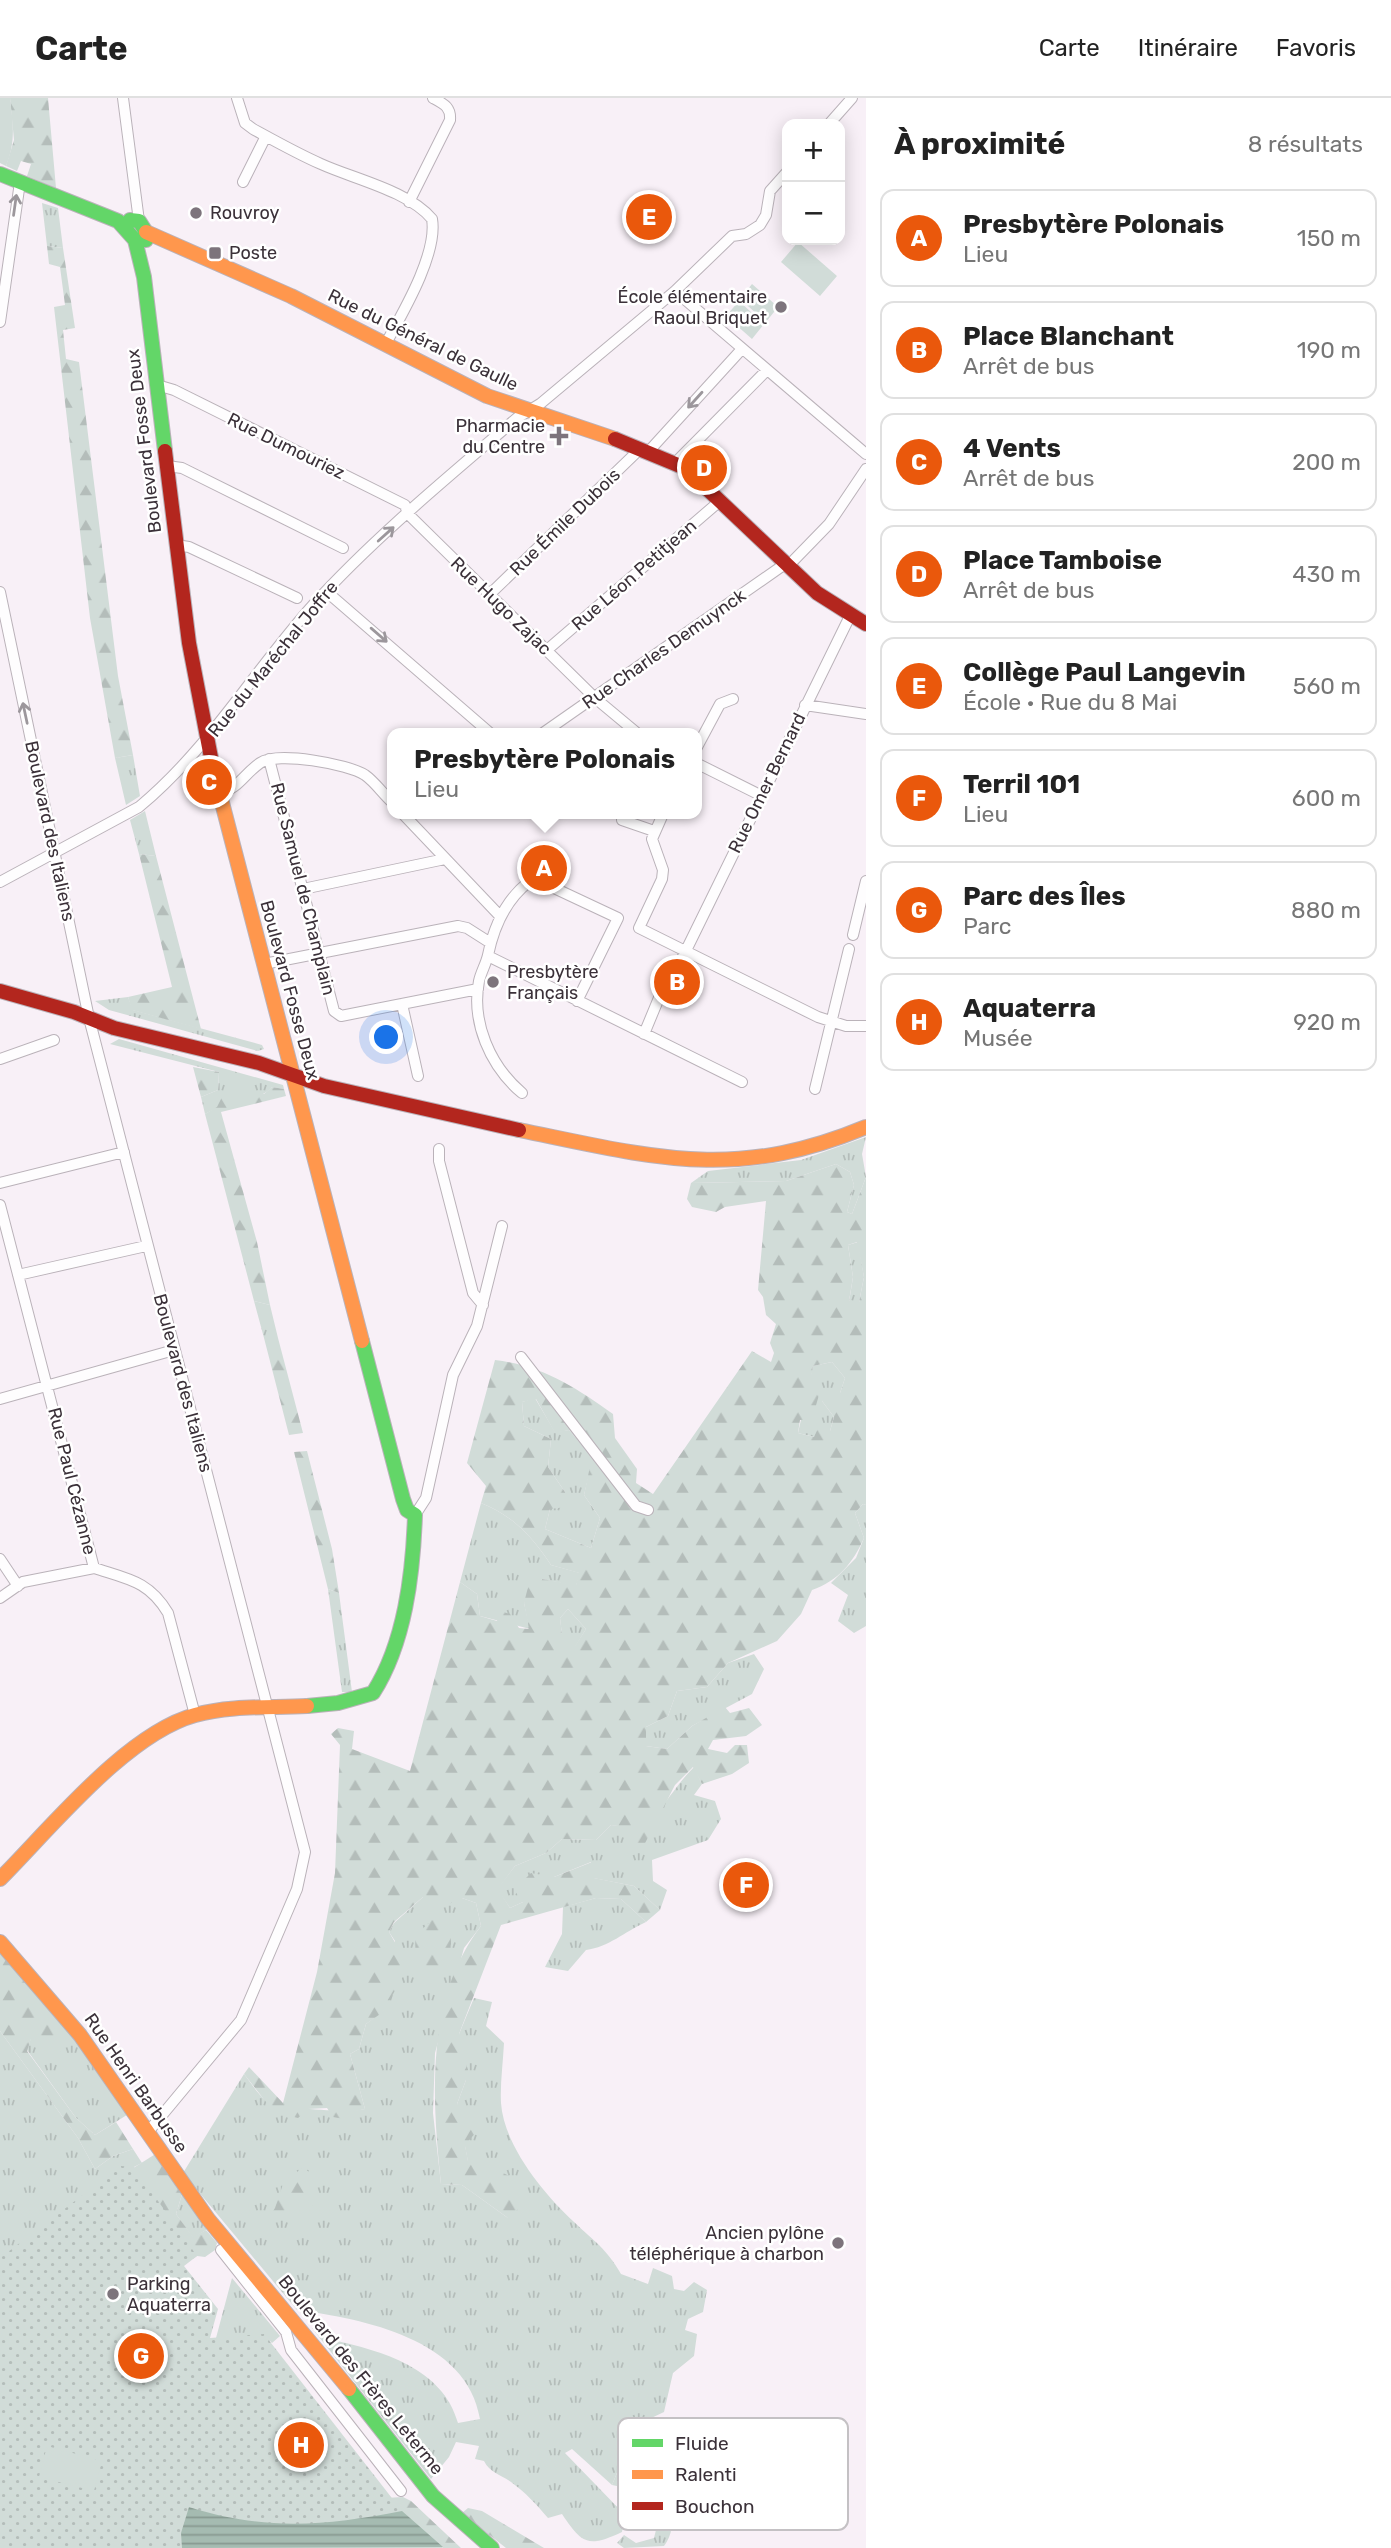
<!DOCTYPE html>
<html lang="fr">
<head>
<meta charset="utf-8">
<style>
	body { margin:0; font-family:Rubik,sans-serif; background:#f2f2f2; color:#222 }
	.controls { position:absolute; right:21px; top:21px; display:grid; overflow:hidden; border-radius:14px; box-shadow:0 4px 18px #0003 }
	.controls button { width:63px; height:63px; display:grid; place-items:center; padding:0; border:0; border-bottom:2px solid #e0e0e0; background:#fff; color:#222; font:35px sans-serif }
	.you { position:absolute; left:387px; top:940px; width:24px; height:24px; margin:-18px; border:5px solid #fff; border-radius:50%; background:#1a73e8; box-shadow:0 0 0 10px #1a73e833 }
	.badge { display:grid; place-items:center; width:46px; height:46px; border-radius:50%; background:#ea580c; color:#fff; font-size:23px; font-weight:700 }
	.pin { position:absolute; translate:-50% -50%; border:4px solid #fff; box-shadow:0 2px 7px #0006 }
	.popup { position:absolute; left:387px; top:630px; width:315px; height:91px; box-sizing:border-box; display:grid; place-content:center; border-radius:14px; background:#fff; filter:drop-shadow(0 2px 5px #0005); font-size:23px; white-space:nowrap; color:#767676 }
	.popup b { font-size:26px; color:#222 }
	.popup::after { content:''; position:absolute; left:50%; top:100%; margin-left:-14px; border:14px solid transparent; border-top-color:#fff }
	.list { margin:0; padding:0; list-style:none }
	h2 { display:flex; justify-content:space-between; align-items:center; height:91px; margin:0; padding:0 28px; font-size:30px }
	h2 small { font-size:23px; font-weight:400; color:#767676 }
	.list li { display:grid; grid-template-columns:46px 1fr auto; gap:21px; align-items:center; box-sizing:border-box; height:98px; margin:0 14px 14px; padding:0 14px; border:2px solid #e0e0e0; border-radius:14px }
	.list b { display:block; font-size:26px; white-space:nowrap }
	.list p { margin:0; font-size:23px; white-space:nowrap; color:#767676 }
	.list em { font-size:23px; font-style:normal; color:#767676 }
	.map { position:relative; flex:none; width:866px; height:2450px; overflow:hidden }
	header { display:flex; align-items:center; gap:42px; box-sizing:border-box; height:98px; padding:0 35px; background:#fff; border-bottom:2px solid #e0e0e0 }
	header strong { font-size:33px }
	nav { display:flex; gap:38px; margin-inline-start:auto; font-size:24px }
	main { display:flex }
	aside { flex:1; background:#fff }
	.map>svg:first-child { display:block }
	.grass { fill:url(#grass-tufts) }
	.forest { fill:url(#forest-firs); fill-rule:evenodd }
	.park { fill:url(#park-dots) }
	.pitch { fill:#d1dcd8 }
	.water { fill:url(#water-rules) }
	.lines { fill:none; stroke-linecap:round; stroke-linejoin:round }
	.street-casing { stroke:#bab2b9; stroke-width:12 }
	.fast-casing { stroke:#bab2b9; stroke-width:16 }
	.slow-casing { stroke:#bab2b9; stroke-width:16 }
	.jam-casing { stroke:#bab2b9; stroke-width:16 }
	.street { stroke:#fefdfe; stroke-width:10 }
	.fast { stroke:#63d668; stroke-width:14 }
	.slow { stroke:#ff974d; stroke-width:14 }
	.jam { stroke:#b3261e; stroke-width:14 }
	.oneway { stroke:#9c979c }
	.poi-dot { fill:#7d747c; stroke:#fff; stroke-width:2.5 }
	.labels { text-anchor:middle; stroke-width:5; stroke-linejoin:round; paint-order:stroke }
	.poi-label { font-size:18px; fill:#3b3139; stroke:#fff; text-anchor:start }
	.street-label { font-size:18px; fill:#3b3139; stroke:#fff }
	.key { fill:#fff; stroke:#c4c1c4; stroke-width:2 }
	.key-label { font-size:19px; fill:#3b3139 }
</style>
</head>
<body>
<header>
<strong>Carte</strong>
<nav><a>Carte</a><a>Itinéraire</a><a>Favoris</a></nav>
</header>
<main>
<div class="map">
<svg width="866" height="2450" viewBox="0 0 866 2450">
	<defs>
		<pattern id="grass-tufts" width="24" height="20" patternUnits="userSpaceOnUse" patternTransform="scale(1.75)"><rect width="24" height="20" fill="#d1dcd8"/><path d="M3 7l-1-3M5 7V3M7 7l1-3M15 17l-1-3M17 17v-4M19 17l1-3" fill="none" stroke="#b4bdba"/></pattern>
		<pattern id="forest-firs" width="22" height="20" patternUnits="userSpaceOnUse" patternTransform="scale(1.75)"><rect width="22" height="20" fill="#d1dcd8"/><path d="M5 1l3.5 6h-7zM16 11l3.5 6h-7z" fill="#b4bdba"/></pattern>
		<pattern id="park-dots" width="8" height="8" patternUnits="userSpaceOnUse" patternTransform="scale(1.75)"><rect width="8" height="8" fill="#d1dcd8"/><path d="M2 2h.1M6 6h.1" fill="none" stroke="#b4bdba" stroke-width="1.8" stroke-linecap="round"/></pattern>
		<pattern id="water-rules" width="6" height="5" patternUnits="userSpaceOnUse" patternTransform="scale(1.75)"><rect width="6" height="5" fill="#a5bbb1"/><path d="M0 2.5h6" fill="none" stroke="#889991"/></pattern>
	</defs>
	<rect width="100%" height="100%" fill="#f8f0f7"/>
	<path class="grass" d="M42,105L58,110L63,150L47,148Z
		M133,657L140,698L126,707L115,660Z
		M145,713L156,758L139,756L130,722Z
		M128,899L133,912L262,947L264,951L258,953L109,912L95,903Z
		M119,941L283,987L284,991L272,989C263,1002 222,1006 205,1016L201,999L218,992L219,974L110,946Z
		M866,1039L862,1056L866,1079L852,1116L847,1114L854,1087L850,1074L836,1066L786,1083L691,1085L708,1073L801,1062Z
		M858,1144L864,1179L859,1204H849L853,1179L848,1147Z
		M254,1203L270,1207L278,1240H264Z
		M832,1264L845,1280L840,1295L822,1303L834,1319L830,1333L814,1339L798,1335L813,1268Z
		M535,1300L555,1334L569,1332L593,1360L584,1397L600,1420L591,1450L545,1431L550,1411L565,1394L548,1369L551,1341L524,1328L522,1304Z
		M481,1405C513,1418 532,1438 551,1467L580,1475L576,1488L542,1481L524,1505L530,1531L480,1518L477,1496L460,1484Z
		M863,1406L866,1407V1528L854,1535L838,1523L848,1497L831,1485L856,1460L864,1440L855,1415Z
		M328,1491L339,1495L352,1594H342Z
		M568,1511L586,1531L575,1549L562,1537L560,1520Z
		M754,1556L764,1571L752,1596L692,1628L667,1651L646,1648V1629L668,1618L677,1593L707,1589L728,1565Z
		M694,1669L702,1686L694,1697L715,1703L721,1721L708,1742L652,1762L653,1783L667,1792L660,1812L634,1788L593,1780L591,1764L554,1779L523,1804L510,1810L497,1791L515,1768L546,1755L562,1741L596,1742L611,1727C658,1733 666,1696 694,1669Z
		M423,1799L462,1800L476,1805L481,1828L464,1850L435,1955L433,2015L441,2086L462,2087L508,2120L468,2064L457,2006L466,1982L459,1936L474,1900L492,1904L486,1928L504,1945C503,1965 500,1986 501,2005C504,2048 544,2096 574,2124C595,2144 606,2150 621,2176L648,2186L653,2170L672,2178L674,2191L684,2193L694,2184L707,2192L703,2214L688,2221L685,2232L697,2236L694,2258L673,2275L664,2314L645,2323L620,2328L619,2370L612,2387L572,2351L565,2355L625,2417L622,2434C588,2450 582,2446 562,2416L548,2420C537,2407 525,2394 511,2384C500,2376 490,2375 484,2363L475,2361L479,2348L456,2344L449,2359L431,2381L312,2230L331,2234L330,2240L333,2242C382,2253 443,2270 458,2325L480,2321C467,2241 364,2221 297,2212L183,2075L244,1976C250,1983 258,1997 266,2002C282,2011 347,2015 365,2011L350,1956L359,1951L366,1926L383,1913L395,1843L389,1834L394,1825Z
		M596,1800L621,1801L646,1824C624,1834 609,1849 586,1852L568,1873L545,1869L562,1836L563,1809Z
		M71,1932L130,2015L95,2037L76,2020L27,1952L31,1940Z
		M0,1933L78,2040L95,2071L113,2058L133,2051L142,2065L134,2069L0,2392Z
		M183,2093L207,2126L206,2132L193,2140L176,2116Z
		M232,2180L280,2238L272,2245L270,2243L196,2315Z
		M665,2393C671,2413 677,2431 664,2448L624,2450L617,2445L624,2437L636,2445L654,2440L658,2424L657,2395Z"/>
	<path class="forest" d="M10,0H48L56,90L27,78L31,66L21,63L17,73L6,68L14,42Z
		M47,148L63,150L75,230L63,232L66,261L79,264L118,578L133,657L115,660L90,520L54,209L65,207L60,169L49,166Z
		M139,756L156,758L201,931L132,912L128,899L172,889Z
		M193,969L219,974L218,992L201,999Z
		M272,989L284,991L286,998L221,1014L257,1144L270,1207L254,1203L205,1016L217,1009L223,997L264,996Z
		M836,1066L850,1074L854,1087L847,1114L852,1116L866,1079V1407L863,1406L855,1415L864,1440C853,1465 838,1483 812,1492L801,1516L777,1543L728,1565L707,1589L677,1593L668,1618L646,1629V1648L667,1651L692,1628L725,1609L730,1615L749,1610L762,1627L746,1638L713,1642L708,1651L727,1655L735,1647H747L749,1665L732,1676L702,1686L693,1669L675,1687L642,1751L625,1747V1729L611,1727L596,1742L562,1741L546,1755L515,1768L498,1791L510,1810L523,1804L514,1792L531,1775L554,1779L592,1764L594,1780L634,1788L660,1812L646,1824L621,1801L596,1800L501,1827L459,1936L468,1946L466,1982L457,2006L478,2032L465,2047L468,2063L484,2065L515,2081L524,2106L508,2120L462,2087L441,2086C432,1999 425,1901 481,1828L476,1805L462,1800L440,1810L423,1799L394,1824L389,1834L404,1860L402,1880L383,1914L366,1926L359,1951L350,1956L365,2011L347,2015L344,2021L333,2019L327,2010L308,2011L298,2020L274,2014L244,1976L249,1969L283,2005L317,1874L335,1775L340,1647L331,1636L338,1630L354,1633L352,1651L410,1673L460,1484L477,1496L480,1518L497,1523L500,1513L510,1516L519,1530L529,1531L524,1505L528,1489L542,1481L576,1487L579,1475L551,1467C532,1438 513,1418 481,1405L486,1388L467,1365L495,1262C543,1268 575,1289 613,1316L615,1340L637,1371L636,1385L653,1396L752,1253L771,1264L774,1255L770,1245L776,1226L766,1217L763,1199L758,1192L766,1103L725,1109L716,1114L692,1109L687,1101L691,1085L786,1083ZM857,1144L864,1179L859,1204L849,1203L853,1179L848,1147ZM832,1264L845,1280L840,1295L825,1294L822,1303L834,1319L830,1333L818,1330L814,1339L798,1335L800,1322L812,1321L819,1297L810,1287L813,1268ZM536,1301L555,1335L569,1332L592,1359L584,1397L600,1420L591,1450L545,1431L550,1411L566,1409L565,1394L548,1369L551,1341L524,1328L522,1304ZM568,1511L586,1531L575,1548L562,1536L560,1520Z
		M264,1240H278L303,1335L289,1337Z
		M307,1353L332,1451L339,1495L328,1491L294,1354Z
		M435,1819L450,1821L451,1846L436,1875L416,1871L415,1838Z
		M0,1851L71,1932L56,1962L31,1941L27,1953L76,2020L95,2037L116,2024L133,2051L113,2058L95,2071L78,2040L0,1933Z
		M157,2055L183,2093L176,2116L193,2139L206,2132L217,2145L215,2152L205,2159L197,2158L193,2161L127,2074Z
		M303,2069L310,2075L304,2093L313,2107L304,2120L291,2108L279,2122L268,2121L275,2110L283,2086Z
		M647,2355L655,2357L656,2380L649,2395C631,2396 627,2389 612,2387L619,2370L641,2368Z
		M403,2399L411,2403L461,2450H443L385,2400Z
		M468,2410L482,2413L544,2450H506L462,2415Z"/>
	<path class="park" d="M121,2068L134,2069L197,2158L184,2168L218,2211L210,2240L264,2236L402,2413L443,2450H0V2160Z"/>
	<path class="pitch" d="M0,0H10C13,25 16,44 6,68L0,65Z
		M798,144L837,178L820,198L781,164Z
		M752,186L778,209L766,224L740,201Z
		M739,203L764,226L752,241L726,218Z
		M47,2348L102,2363L94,2393L39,2379Z"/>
	<path class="water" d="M189,2409C264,2433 325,2428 402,2413L443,2449L182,2450L181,2435Z"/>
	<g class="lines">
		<defs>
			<path id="street" d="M123,0L139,123
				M237,0L245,25L253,31C275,43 298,56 321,66C354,81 409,93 432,121C438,156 402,216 385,247
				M829,26L852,0
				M243,84L266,38
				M409,104L450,22C451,9 444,6 433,0
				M675,193L866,356
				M0,224L20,84
				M157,287L174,292L405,407L408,416L595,600L637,635
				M649,353L741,252
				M675,365L767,272
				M167,368L182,370L343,450
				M176,447L189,449L297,500
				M794,462L829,426L866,371
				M0,494L89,920L305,1754L297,1791L241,1922L148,2034
				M327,494L490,635
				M489,497L641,350
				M547,552L721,402
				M805,607L866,616
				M543,635L785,466
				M696,651L720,606L733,601
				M269,661L334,913L341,918L478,891
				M696,665L762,698
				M218,697C240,689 243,677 260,665C277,653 348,666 365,677C375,684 383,696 392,704
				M403,716L500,818
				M663,716L652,741L663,772L662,781L639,830L818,919L846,928H866
				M622,722L654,733
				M0,784L139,709C209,651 253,574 313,507C375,439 447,380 517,320L540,306L675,193L732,138L746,136L760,127L766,117L770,93L787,74
				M303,791L445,761
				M853,837L866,783
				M488,858L742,984
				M264,866L458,828L467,830L489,844
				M402,906L418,978
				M644,936L661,895L673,879L850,518
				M0,961L54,942
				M815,991L849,851
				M522,995C490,968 471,924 479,883C481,874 486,866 488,857C494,828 506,801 530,783L537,782L618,820L577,903
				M439,1051V1063L473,1195L483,1207
				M0,1085L124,1054
				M0,1107L94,1470C128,1481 149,1483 168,1515L195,1617
				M18,1177L146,1148
				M521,1259L636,1408L648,1412
				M0,1301L174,1252
				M415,1417L426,1400L453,1277L477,1228L502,1128
				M0,1461L18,1488
				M0,1500L23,1484L94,1470
				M221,2152L286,2234L291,2252L401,2393"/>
			<path id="fast" d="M0,76L118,123L135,142H146V134L139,123L130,122L126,128
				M135,142L144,179L165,353
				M307,1608L338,1605L373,1595C405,1545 413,1476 415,1417L407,1412L403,1401L362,1243
				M349,2291L433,2398L492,2450"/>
			<path id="slow" d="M146,134L291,198L487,298L615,341
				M213,670L362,1243
				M519,1032C652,1059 734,1084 866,1029
				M0,1781C50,1731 126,1636 195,1617C230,1607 270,1610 307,1608
				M0,1844L80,1937L208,2121L349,2291"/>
			<path id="jam" d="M615,341L685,370L817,495L866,526
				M165,353L189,545L213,670
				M0,893L74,914L114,930L259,965L324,988L519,1032"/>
		</defs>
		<use href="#street" class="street-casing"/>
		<use href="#fast" class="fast-casing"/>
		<use href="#slow" class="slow-casing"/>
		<use href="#jam" class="jam-casing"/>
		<use href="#street" class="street"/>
		<use href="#fast" class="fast"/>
		<use href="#slow" class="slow"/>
		<use href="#jam" class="jam"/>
	</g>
	<defs><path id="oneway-shaft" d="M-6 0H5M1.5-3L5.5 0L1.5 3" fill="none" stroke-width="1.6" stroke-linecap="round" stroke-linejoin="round" transform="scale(1.75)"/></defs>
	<g class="oneway">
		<use href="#oneway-shaft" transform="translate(15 107) rotate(-82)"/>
		<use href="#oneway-shaft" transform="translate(695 302) rotate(132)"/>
		<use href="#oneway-shaft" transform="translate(386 436) rotate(-42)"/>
		<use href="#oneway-shaft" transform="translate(379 537) rotate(41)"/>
		<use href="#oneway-shaft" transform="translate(25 615) rotate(-102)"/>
	</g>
	<g class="poi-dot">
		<circle cx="196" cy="115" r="7"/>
		<rect x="208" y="148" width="14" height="14" rx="3.5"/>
		<circle cx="781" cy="209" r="7"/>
		<path d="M555.5 327.5h7v7h7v7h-7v7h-7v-7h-7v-7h7z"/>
		<circle cx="493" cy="884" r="7"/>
		<circle cx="838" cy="2145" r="7"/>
		<circle cx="113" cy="2196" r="7"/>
	</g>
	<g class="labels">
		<g class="poi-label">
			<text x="210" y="121">Rouvroy</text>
			<text x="229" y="161">Poste</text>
			<text x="767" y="205" text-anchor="end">École élémentaire<tspan x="767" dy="21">Raoul Briquet</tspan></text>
			<text x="545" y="334" text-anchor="end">Pharmacie<tspan x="545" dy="21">du Centre</tspan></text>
			<text x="507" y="880">Presbytère<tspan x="507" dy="21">Français</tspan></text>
			<text x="824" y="2141" text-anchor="end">Ancien pylône<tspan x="824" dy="21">téléphérique à charbon</tspan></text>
			<text x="127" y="2192">Parking<tspan x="127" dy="21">Aquaterra</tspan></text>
		</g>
		<g class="street-label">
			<text transform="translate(423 242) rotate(26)" y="6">Rue du Général de Gaulle</text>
			<text transform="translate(144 343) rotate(-97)" y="6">Boulevard Fosse Deux</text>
			<text transform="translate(286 348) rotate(26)" y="6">Rue Dumouriez</text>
			<text transform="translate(565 424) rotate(-44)" y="6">Rue Émile Dubois</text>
			<text transform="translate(634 477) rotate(-41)" y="6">Rue Léon Petitjean</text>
			<text transform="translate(501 508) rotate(44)" y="6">Rue Hugo Zajac</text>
			<text transform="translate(664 551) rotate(-35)" y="6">Rue Charles Demuynck</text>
			<text transform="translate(273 561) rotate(-51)" y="6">Rue du Maréchal Joffre</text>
			<text transform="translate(767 685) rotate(-64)" y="6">Rue Omer Bernard</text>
			<text transform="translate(50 733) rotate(78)" y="6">Boulevard des Italiens</text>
			<text transform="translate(303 791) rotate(76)" y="6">Rue Samuel de Champlain</text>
			<text transform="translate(290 892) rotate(75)" y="6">Boulevard Fosse Deux</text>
			<text transform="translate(183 1285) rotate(75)" y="6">Boulevard des Italiens</text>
			<text transform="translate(72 1383) rotate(76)" y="6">Rue Paul Cézanne</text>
			<text transform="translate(136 1985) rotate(55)" y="6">Rue Henri Barbusse</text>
			<text transform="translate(361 2277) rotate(51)" y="6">Boulevard des Frères Leterme</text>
		</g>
	</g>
	<rect x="618" y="2320" width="230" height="112" rx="10" class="key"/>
	<rect x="632" y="2341" width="31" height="8" fill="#63d668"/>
	<rect x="632" y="2372" width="31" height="9" fill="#ff974d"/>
	<rect x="632" y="2404" width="31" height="8" fill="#b3261e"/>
	<g class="key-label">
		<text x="675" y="2352">Fluide</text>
		<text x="675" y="2383">Ralenti</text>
		<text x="675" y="2415">Bouchon</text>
	</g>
</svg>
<div class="controls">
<button>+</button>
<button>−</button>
</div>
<div class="you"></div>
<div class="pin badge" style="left:544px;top:770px">A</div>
<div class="popup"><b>Presbytère Polonais</b>Lieu</div>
<div class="pin badge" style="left:677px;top:884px">B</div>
<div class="pin badge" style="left:209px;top:684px">C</div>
<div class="pin badge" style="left:704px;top:370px">D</div>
<div class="pin badge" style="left:649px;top:119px">E</div>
<div class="pin badge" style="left:746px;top:1787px">F</div>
<div class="pin badge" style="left:141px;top:2258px">G</div>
<div class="pin badge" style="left:301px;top:2347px">H</div>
</div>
<aside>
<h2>À proximité<small>8 résultats</small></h2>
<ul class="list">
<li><span class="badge">A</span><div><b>Presbytère Polonais</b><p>Lieu</p></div><em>150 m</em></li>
<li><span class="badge">B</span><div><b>Place Blanchant</b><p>Arrêt de bus</p></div><em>190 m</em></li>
<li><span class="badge">C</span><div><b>4 Vents</b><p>Arrêt de bus</p></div><em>200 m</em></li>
<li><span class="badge">D</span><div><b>Place Tamboise</b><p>Arrêt de bus</p></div><em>430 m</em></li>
<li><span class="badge">E</span><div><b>Collège Paul Langevin</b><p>École · Rue du 8 Mai</p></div><em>560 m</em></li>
<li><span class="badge">F</span><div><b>Terril 101</b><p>Lieu</p></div><em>600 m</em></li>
<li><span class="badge">G</span><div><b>Parc des Îles</b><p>Parc</p></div><em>880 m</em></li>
<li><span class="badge">H</span><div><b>Aquaterra</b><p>Musée</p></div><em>920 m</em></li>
</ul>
</aside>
</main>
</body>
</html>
